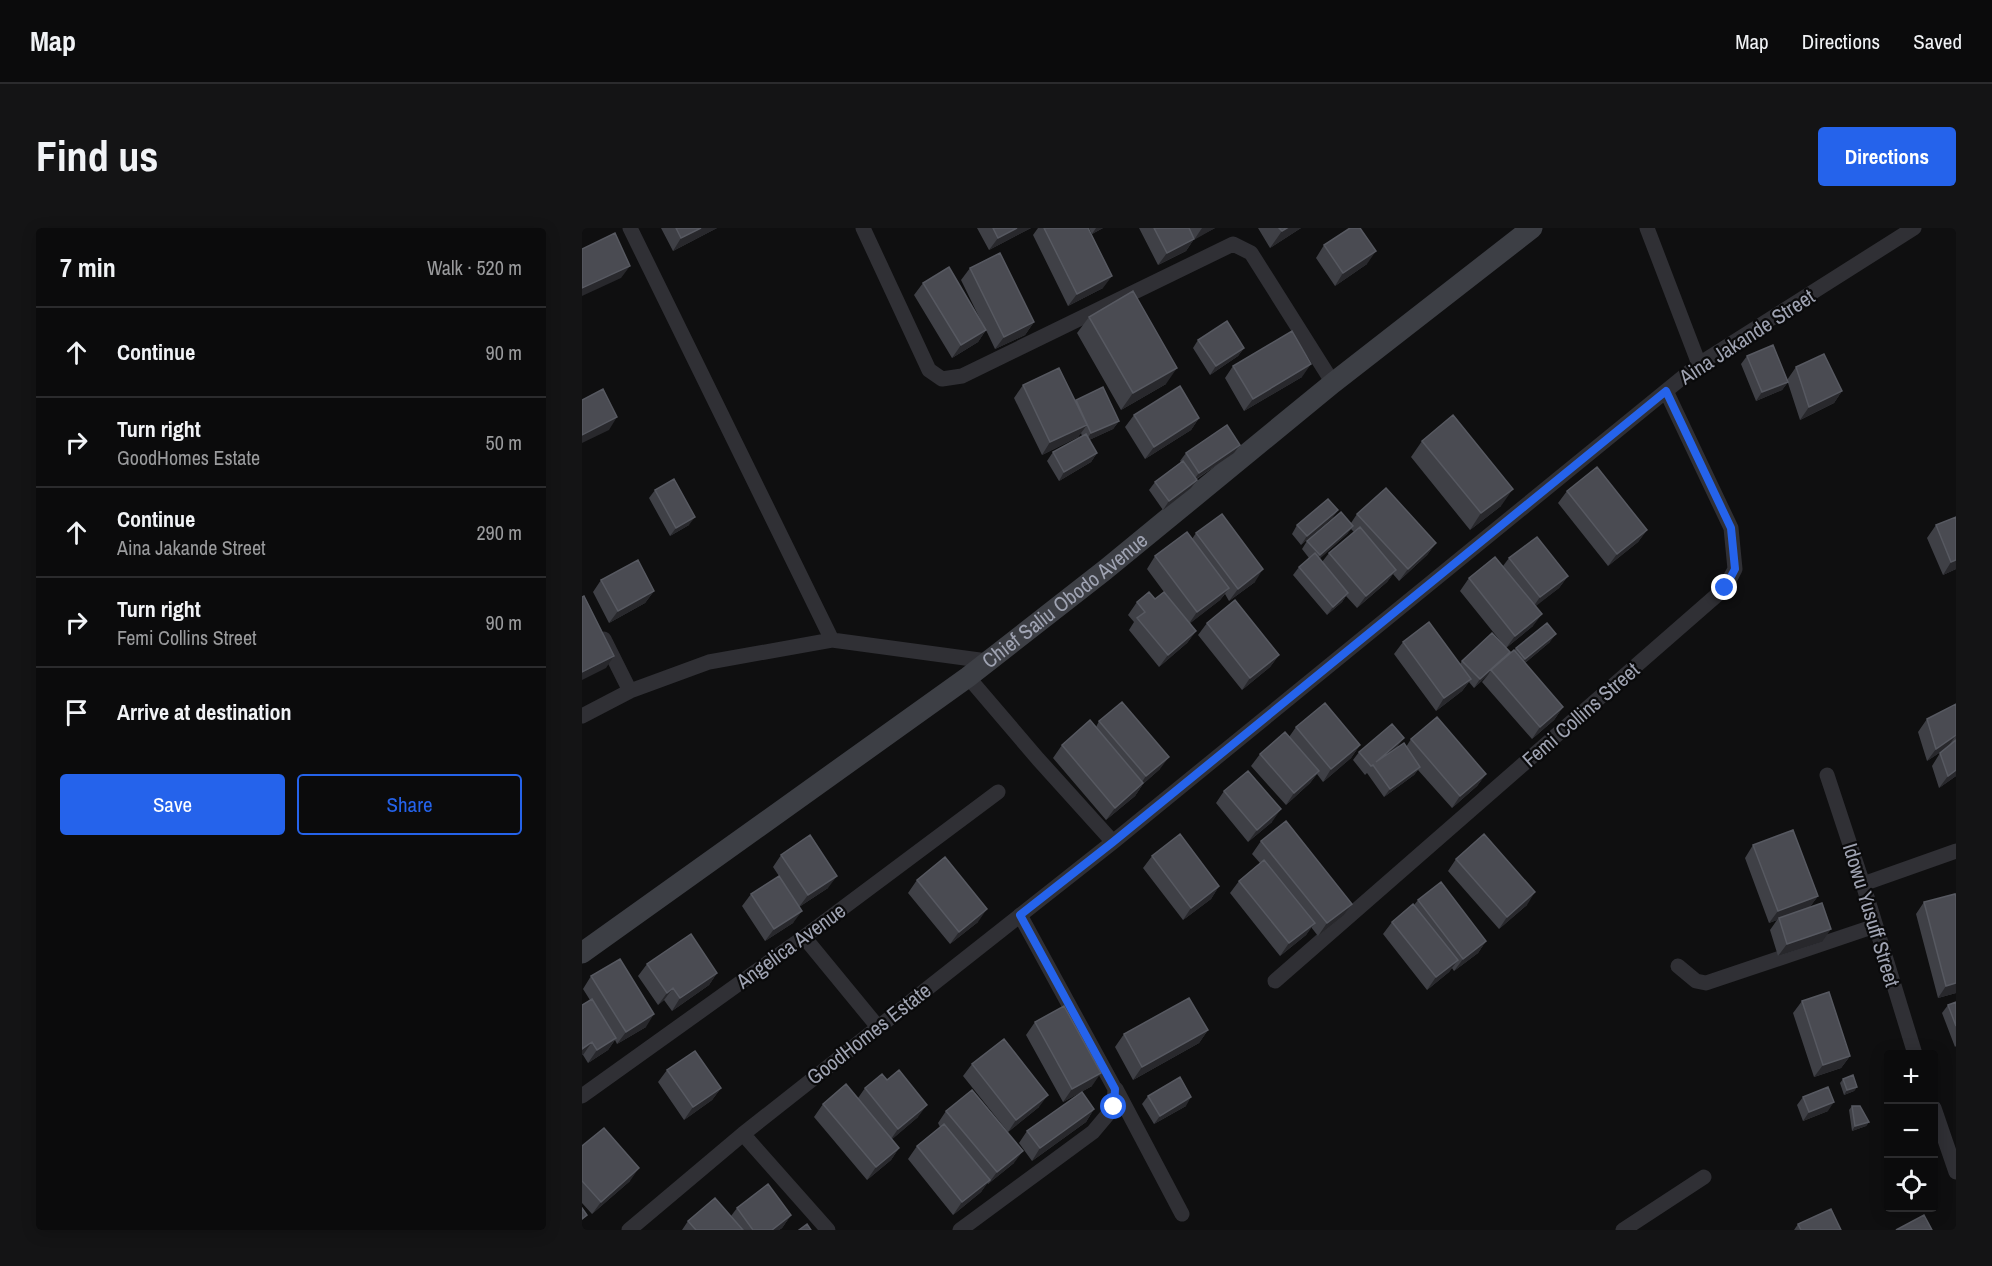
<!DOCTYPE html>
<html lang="en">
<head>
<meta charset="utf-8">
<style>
	body { margin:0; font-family:"Archivo Narrow",sans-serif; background:#141415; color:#f1f3f6 }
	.controls { position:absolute; right:18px; bottom:18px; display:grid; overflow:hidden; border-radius:6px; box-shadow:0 3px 15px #0003 }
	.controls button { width:54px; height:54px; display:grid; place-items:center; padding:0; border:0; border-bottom:2px solid #2b2b2d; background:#0b0b0c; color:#f1f3f6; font:30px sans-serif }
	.stop { position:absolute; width:18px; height:18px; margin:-14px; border:4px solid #2563eb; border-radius:50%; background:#fff }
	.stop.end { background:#2563eb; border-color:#fff; box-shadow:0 2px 6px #0008 }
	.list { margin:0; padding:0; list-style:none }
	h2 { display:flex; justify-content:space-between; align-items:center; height:78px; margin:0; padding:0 24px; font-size:26px }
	h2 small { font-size:20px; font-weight:400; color:#9a9b9d }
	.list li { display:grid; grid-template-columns:39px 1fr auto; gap:18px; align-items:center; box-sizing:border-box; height:90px; padding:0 24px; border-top:2px solid #2b2b2d }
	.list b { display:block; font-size:22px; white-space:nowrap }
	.list p { margin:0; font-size:20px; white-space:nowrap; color:#9a9b9d }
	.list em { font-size:20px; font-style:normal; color:#9a9b9d }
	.actions { display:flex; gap:12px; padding:18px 24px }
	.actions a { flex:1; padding:14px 0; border:2px solid #2563eb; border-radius:6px; text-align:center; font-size:21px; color:#2563eb }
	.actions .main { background:#2563eb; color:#fff }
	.icon { flex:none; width:33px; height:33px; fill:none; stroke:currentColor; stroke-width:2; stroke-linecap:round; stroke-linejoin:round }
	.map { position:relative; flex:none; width:1374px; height:1002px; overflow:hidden; border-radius:6px }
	header { display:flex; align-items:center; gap:36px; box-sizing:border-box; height:84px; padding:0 30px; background:#0b0b0c; border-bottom:2px solid #2b2b2d }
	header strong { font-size:28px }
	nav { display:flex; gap:33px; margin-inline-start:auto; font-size:21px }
	.intro { display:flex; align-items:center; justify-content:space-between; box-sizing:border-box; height:144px; padding:0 36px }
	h1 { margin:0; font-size:42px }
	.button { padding:15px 27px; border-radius:6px; background:#2563eb; color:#fff; font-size:21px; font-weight:700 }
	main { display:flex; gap:36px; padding:0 36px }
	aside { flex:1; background:#0b0b0c; border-radius:6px; box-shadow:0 3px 15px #0003 }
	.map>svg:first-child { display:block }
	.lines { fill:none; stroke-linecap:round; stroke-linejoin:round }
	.street { stroke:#303035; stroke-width:15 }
	.secondary { stroke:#3d3f45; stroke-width:21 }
	.wall { fill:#3f4046; fill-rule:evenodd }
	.shaded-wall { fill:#28282c }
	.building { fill:#4a4b52; stroke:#575961; stroke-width:1.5 }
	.route { stroke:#2563eb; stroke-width:8 }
	.labels { text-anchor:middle; stroke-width:4.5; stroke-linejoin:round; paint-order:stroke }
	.street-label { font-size:21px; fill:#9fa3b2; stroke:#0a0a0b }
</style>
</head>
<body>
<header>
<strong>Map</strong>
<nav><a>Map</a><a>Directions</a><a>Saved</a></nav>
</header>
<div class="intro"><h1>Find us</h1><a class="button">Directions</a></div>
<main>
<aside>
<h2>7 min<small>Walk · 520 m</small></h2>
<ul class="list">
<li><svg class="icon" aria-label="ahead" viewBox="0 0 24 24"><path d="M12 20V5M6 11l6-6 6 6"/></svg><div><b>Continue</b></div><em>90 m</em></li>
<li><svg class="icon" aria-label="right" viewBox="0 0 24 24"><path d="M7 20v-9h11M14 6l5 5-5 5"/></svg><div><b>Turn right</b><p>GoodHomes Estate</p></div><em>50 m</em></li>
<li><svg class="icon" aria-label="ahead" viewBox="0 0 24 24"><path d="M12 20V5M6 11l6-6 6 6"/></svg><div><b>Continue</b><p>Aina Jakande Street</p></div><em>290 m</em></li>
<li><svg class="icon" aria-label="right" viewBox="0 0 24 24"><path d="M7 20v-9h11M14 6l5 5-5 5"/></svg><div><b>Turn right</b><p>Femi Collins Street</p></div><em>90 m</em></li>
<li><svg class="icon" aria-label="arrive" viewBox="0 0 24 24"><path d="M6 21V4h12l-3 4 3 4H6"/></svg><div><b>Arrive at destination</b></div></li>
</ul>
<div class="actions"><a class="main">Save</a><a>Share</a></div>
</aside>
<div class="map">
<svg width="1374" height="1002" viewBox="0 0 1374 1002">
	<rect width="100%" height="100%" fill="#0f0f10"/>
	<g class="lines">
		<path class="street" d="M48,0L250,412
			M281,0L347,142L360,151L380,148L651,16L669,25L751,155
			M1065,0L1117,136
			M22,411L48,463
			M386,449L456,531L531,614
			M0,488L48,463L127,434L250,412L405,433
			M1245,547L1281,656L1333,826
			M1281,656L1374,623
			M222,709L296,799
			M1096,738L1114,753L1124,755L1293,698
			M693,753L1143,360L1153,341L1149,300L1084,163
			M534,861L600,986
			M0,868L222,709L416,564
			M1352,880L1374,944
			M161,906L246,1002
			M47,1002L161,906L531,614L1117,136L1332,0
			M378,1002L511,904L532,879L533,861L438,687
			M1041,1002L1122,949"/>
		<path class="secondary" id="s1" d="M0,725L386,449L523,342L751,155L950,0"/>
	</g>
	<path class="wall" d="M79,0H135L91,23Z
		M395,0H449L407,22Z
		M456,0H506L521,60L486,78L451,7Z
		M507,0H521L510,6Z
		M557,0H633L612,11L604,23L576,37Z
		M676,0H719L688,20Z
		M742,17L785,36L753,58L734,30Z
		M388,40L452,94L443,107L413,121L404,102L396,114L370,130L332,67L341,55L400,95L379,52Z
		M507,89L584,156L539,182L495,105Z
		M616,112L662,120L656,128L628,147L611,120Z
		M1165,128L1206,154L1200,162L1174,173L1159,136Z
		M651,138L720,149L662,183L643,150Z
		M1214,139L1260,163L1252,175L1218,192L1205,152Z
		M441,157L493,173L537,193L531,201L507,212L515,225L509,234L477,253L465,233L471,224L500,208L499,205L496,209L460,227L432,170Z
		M552,187L617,190L609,202L563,231L543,199Z
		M840,213L919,278L888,302L829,229Z
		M604,225H652L615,251L609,260L581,282L567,262L573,254L599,234L598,233Z
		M73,262L107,297L88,308L67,270Z
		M985,263L1065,302L1056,314L1026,338L976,275Z
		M756,282L750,290L719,317L710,306L715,297Z
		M775,286L854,315L845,327L817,353L811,346L805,354L775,380L764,368L760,374L745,387L711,347L717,339L727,330L720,321L725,313L769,295ZM769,301L772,304L747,325L740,334L737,331L765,306Z
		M1374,289V341L1361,347L1345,310L1354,297Z
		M614,305L673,354L647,373L643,366L638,372L608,395L614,403L605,415L577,439L547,402L552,394L546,387L555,374L573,371L582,364L565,341L573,328L610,311Z
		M927,330L986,348L977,360L953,378L951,398L924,420L878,363L887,350L921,338Z
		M19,352L72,363L63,375L27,395L11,364Z
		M625,395L697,427L688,439L660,462L616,407Z
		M821,414L878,436L880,433L923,430L932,423L934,420L968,414L943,435L981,479L972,492L950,511L900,454L906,447L892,460L887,454L880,463L854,483L812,426Z
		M1374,476V548L1357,560L1350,538L1358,525L1366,519L1345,533L1336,504L1345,491Z
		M517,493L578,541L561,556L553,568L524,592L471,530L480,517L514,499Z
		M714,499L778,517L769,530L741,554L735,546L728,555L704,577L669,538L678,526L707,509Z
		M829,511L904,546L895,558L870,580L836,542L832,547L802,569L785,545L783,547L771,532L777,524L816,518L812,522L824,519Z
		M642,563L690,594L666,614L634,575Z
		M679,613L761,688L736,708L729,699L724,707L698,728L648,665L657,653L678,635L670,626Z
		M1171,617L1236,668L1227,680L1240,714L1196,728L1188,702L1195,692L1187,695L1163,630Z
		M199,627L246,660L217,679L211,695L183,713L160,678L169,666L197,648L191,639Z
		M570,628L637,658L629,671L601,692L561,640Z
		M874,631L945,677L917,701L866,643Z
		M335,652L396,694L368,716L326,665Z
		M1374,665V765L1356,770L1334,686L1342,674L1373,666Z
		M836,672L904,713L896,725L872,743L870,740L867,744L845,762L801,706L810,694L832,677Z
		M65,736L135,745L127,757L90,783L82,772L76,777L56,748Z
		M9,748L64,799L35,816L33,812L26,822L6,835L1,827H0V777L8,772L1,761Z
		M1220,773L1268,828L1259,840L1232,849L1211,785Z
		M1374,774V818L1373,819L1360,785L1366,777Z
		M453,794L510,858L481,874L444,807Z
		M626,802L617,815L551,852L533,819L542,806Z
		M390,836L457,879L426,904L381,848Z
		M85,842L139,860L130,872L102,892L76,854Z
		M1261,851L1275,859L1272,863L1262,867L1258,855Z
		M283,860L336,889L310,911L317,920L309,932L285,952L232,889L241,876L276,870Z
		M566,868L604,878L572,896L560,876Z
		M1221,869L1246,883L1221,893L1215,877Z
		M1270,878L1287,894L1284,898L1270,903L1267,882Z
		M512,881L504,894L450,933L437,915L445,903Z
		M364,883L432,935L406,956L405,955L399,964L371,987L326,931L335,918L358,899L356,895Z
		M0,918L48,953L10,986L0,975Z
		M155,980L209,987L200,1000L197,1002H100L106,993L149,988Z
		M1216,996L1259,1002H1212Z"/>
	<path class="shaded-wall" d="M119,0H135L91,23L99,10Z
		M435,0H449L407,22L416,10Z
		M514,0H521L510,6Z
		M620,0H633L612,12Z
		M705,0H719L688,20L700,3Z
		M612,11L604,23L576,37L585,25Z
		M794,23L785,36L753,58L761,45Z
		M48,38L39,50L0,68V60Z
		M530,48L521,60L486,78L495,66Z
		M452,94L443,107L413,121L422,109Z
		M404,102L396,114L370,130L379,117Z
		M662,120L656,128L628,147L634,138Z
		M729,136L720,149L662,183L671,171Z
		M595,140L584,156L539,182L551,165Z
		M1206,154L1200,162L1174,173L1180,164Z
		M1260,163L1252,175L1218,192L1227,179Z
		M35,189L27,202L0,215V207Z
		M617,190L609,202L563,231L572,219Z
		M537,193L531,201L503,214L509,205Z
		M505,197L496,209L460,227L468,214Z
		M658,217L652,225L611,253L617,245Z
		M515,225L509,234L477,253L482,244Z
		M615,252L609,260L581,282L587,273Z
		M931,261L919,278L888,302L899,285Z
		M756,282L750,290L719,317L725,308Z
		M113,289L107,297L88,308L94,300Z
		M771,298L765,306L732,336L738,327Z
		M1065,302L1056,314L1026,338L1035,326Z
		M854,315L845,327L817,353L826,341Z
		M1374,332V341L1361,347L1369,334Z
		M681,341L673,354L647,373L656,361Z
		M814,342L805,354L775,380L784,368Z
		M986,348L977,360L949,382L958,369Z
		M647,360L638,372L606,397L615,384Z
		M72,363L63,375L27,395L36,383Z
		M766,365L760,374L745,387L751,379Z
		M960,386L951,398L924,420L933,408Z
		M614,403L605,415L577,439L586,427Z
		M974,406L968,414L937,440L943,431Z
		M928,424L922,432L909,442L906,447L892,460L898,451Z
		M697,427L688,439L660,462L668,450Z
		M32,428L24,440L0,452V444Z
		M889,451L880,463L854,483L862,470Z
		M981,479L972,492L950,511L958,499Z
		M1374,507L1366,519L1345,533L1354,521Z
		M822,510L816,518L792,539L794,534Z
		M778,517L769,530L741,554L749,541Z
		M587,529L578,541L561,556L553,568L524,592L533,580L556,560L564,548Z
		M838,539L832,547L802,569L808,561Z
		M1374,542V548L1357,560L1366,548Z
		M737,543L728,555L704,577L712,565Z
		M904,546L895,558L870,580L878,568Z
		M699,581L690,594L666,614L675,602Z
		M255,648L246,660L217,679L226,667Z
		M637,658L629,671L601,692L609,680Z
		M953,664L945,677L917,701L925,689Z
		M1236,668L1227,680L1197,690L1195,692L1187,695L1196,683Z
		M770,676L761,688L736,708L745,695Z
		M405,681L396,694L368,716L377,704Z
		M220,683L211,695L183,713L192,701Z
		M733,695L724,707L698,728L707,715Z
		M1249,701L1240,714L1196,728L1205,716Z
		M904,713L896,725L872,743L881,731Z
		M876,732L867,744L845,762L854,749Z
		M135,745L127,757L90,783L98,770Z
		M1374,755V765L1356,770L1364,758Z
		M91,760L82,772L76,777L85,765Z
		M72,786L64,799L35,816L44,804Z
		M626,802L617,815L551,852L560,839Z
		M34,810L26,822L6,835L15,822Z
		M10,814L1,827H0V821Z
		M1268,828L1259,840L1232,849L1241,837Z
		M519,845L510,858L481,874L490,861Z
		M1275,859L1272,863L1262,867L1265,862Z
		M139,860L130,872L102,892L111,879Z
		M466,867L457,879L426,904L434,892Z
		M609,869L604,878L572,896L578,888Z
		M1252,874L1246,883L1221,893L1227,884Z
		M345,877L336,889L307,914L316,901Z
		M512,881L504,894L450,933L458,920Z
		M1287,894L1284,898L1270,903L1273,898Z
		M317,920L309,932L285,952L294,939Z
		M441,923L432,935L406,956L415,944Z
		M57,940L48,953L10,986L19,974Z
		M408,952L399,964L371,987L380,974Z
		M209,987L200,1000L197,1002H190Z"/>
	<path class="building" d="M94,0H119L99,10Z
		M411,0H435L416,10Z
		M462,0H506L530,48L495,66Z
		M572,0H607L612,11L585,25Z
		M697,0H705L700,3Z
		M768,0H778L794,23L761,45L742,17Z
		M33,5L48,38L0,60V21Z
		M418,25L452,94L422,109L388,40Z
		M367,39L404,102L379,117L341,55Z
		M551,63L595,140L551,165L507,89Z
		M645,93L662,120L634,138L616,112Z
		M710,103L729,136L671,171L651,138Z
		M1191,117L1206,154L1180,164L1165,128Z
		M1242,126L1260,163L1227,179L1214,139Z
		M477,140L505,197L468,214L441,157Z
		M598,158L617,190L572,219L552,187Z
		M521,159L537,193L509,205L494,172Z
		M21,161L35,189L0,207V172Z
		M871,187L931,261L899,285L840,213Z
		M645,197L658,217L617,245L604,225Z
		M504,206L515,225L482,244L471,224Z
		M601,233L615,252L587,273L573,254Z
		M1015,239L1065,302L1035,326L985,263Z
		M92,251L113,289L94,300L73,262Z
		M804,260L854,315L826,341L775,286Z
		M746,271L756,282L725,308L715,297Z
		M759,284L771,298L738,327L725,313Z
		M640,286L681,341L656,361L614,305Z
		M1374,289V332L1369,334L1354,297Z
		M778,299L814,342L784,368L747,325Z
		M605,304L647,360L615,384L573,328Z
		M955,309L986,348L958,369L927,330Z
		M733,325L766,365L751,379L717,339Z
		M913,329L960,386L933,408L887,350Z
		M56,332L72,363L36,383L19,352Z
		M567,364L573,371L582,364L614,403L586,427L555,390L563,384L555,374Z
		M2,368L32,428L0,444V369Z
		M653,372L697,427L668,450L625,395Z
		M847,394L889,451L862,470L821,414Z
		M965,395L974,406L943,431L934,420Z
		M910,405L928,424L898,451L880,433Z
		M932,422L981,479L958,499L909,442Z
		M540,474L587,529L564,548L517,493Z
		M743,475L778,517L749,541L714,499Z
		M1374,476V507L1354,521L1345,491Z
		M855,489L904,546L878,568L829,511Z
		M508,492L561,555L533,580L480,517Z
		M810,496L822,510L794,534L822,515L838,539L808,561L791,537L789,538L777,524Z
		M703,504L737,543L712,565L678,526Z
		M1374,512V542L1366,548L1358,525Z
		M666,543L699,581L675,602L642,563Z
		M704,593L770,676L745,695L679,613Z
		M1211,602L1236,668L1196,683L1171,617Z
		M598,606L637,658L609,680L570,628Z
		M902,606L953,664L925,689L874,631Z
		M228,607L255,648L226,667L199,627Z
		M363,629L405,681L377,704L335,652Z
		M682,632L733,695L707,715L657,653Z
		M197,648L220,683L192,701L169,666Z
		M859,654L904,713L881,731L836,672Z
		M1373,666L1374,669V755L1364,758L1342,674Z
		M1240,675L1249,701L1205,716L1197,690Z
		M831,676L876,732L854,749L810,694Z
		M109,706L135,745L98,770L91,760L85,765L65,736Z
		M38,731L72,786L44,804L9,748Z
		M1247,764L1268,828L1241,837L1220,773Z
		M607,770L626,802L560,839L542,806Z
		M10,771L34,810L15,822L10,814L0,821V777Z
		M1374,774V798L1366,777Z
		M482,778L519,845L490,861L453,794Z
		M422,811L466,867L434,892L390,836Z
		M113,823L139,860L111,879L85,842Z
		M317,842L345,877L316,901L283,860L300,846L305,852Z
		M1271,847L1275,859L1265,862L1261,851Z
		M598,849L609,869L578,888L566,868Z
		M264,856L317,920L294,939L241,876Z
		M1246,859L1252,874L1227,884L1221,869Z
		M390,862L441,923L415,944L364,883Z
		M500,864L512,881L458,920L445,903Z
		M1270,878H1278L1287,894L1273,898Z
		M362,896L408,952L380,974L335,918Z
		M22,900L57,940L19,974L0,953V918Z
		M186,956L209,987L190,1002H171L155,980Z
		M133,970L161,1002H114L106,993Z
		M0,980L5,987L0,991Z
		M1249,981L1259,1002H1219L1216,996Z
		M1342,987L1350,1002H1314Z
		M225,996L229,1002H217Z"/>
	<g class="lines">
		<path class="route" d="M532,879L533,861L438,687L531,614L1084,163L1149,300L1153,341L1143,360"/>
	</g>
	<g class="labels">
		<g class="street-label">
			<text transform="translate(1165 109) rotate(-33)" y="7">Aina Jakande Street</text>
			<text dy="7" stroke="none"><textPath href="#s1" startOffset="598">Chief Saliu Obodo Avenue</textPath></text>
			<text transform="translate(999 487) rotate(-41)" y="7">Femi Collins Street</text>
			<text transform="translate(1289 687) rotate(73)" y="7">Idowu Yusuff Street</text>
			<text transform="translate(209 718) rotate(-36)" y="7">Angelica Avenue</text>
			<text transform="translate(287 806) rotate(-38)" y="7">GoodHomes Estate</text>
		</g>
	</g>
</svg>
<div class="controls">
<button>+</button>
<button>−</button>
<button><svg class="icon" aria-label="locate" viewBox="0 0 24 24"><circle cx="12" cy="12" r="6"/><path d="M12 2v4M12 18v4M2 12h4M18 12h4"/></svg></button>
</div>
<div class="stop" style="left:532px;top:879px"></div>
<div class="stop end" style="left:1143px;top:360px"></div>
</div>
</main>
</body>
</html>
